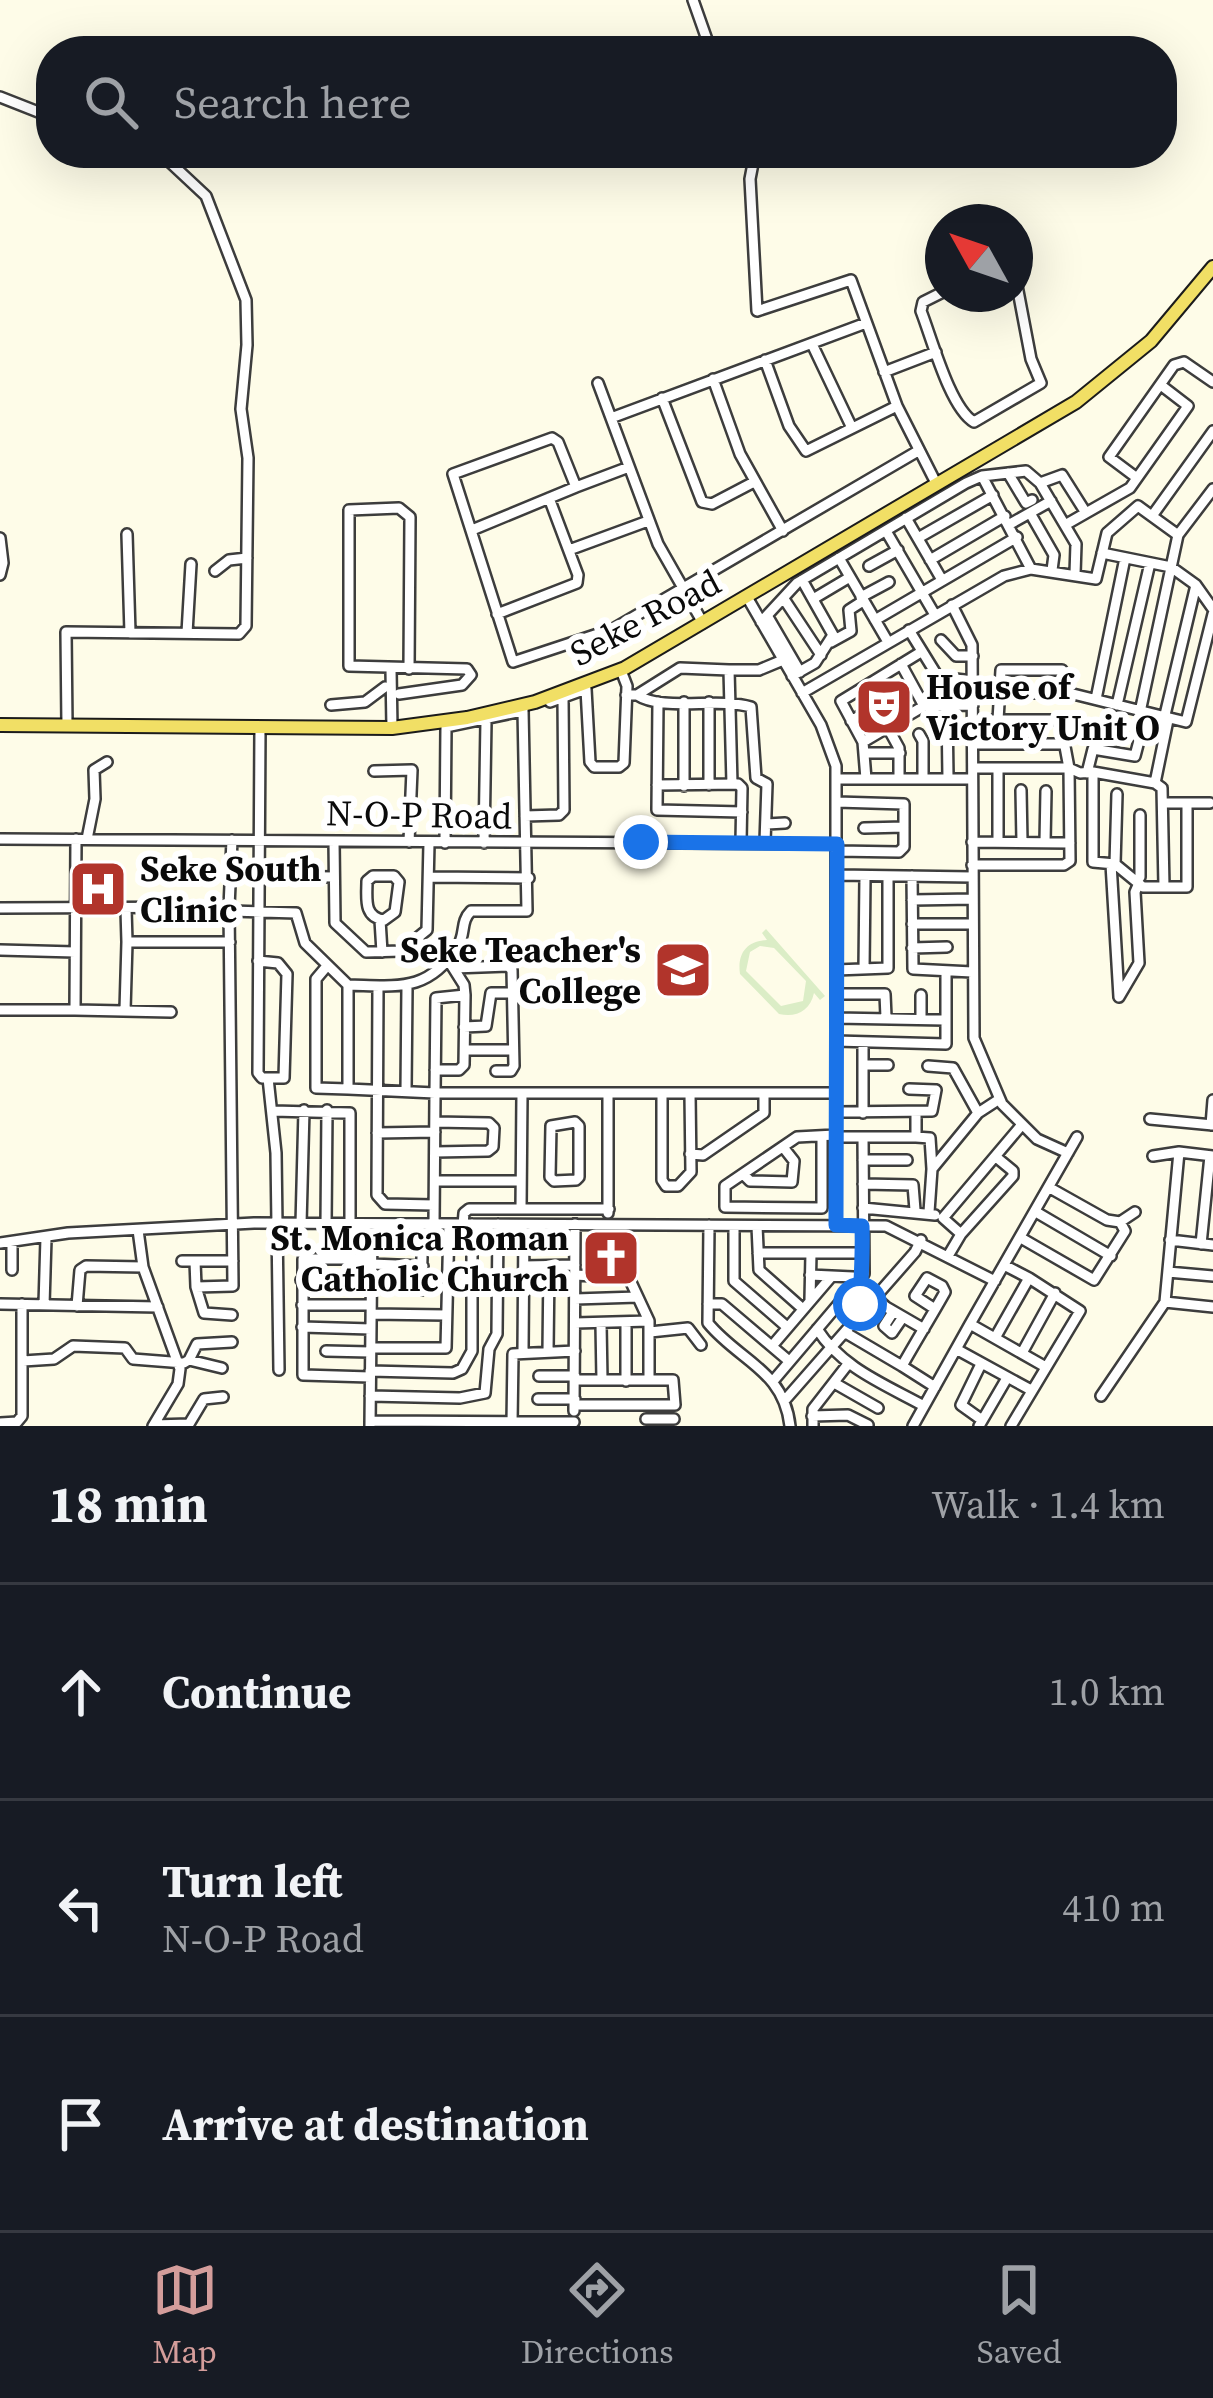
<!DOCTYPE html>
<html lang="en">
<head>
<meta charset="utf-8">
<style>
	body { margin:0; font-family:"Source Serif 4",serif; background:#20242c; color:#f1f3f6 }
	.compass { position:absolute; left:925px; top:204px; width:108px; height:108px; border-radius:50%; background:#171b24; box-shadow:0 12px 48px #0002; rotate:310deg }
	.stop { position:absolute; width:36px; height:36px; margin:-27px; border:9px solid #1a73e8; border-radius:50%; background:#fff }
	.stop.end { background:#1a73e8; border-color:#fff; box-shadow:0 3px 12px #0008 }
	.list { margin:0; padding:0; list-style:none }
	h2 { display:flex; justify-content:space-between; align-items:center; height:156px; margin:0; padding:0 48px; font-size:51px }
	h2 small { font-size:39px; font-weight:400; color:#9ea1a6 }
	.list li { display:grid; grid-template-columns:78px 1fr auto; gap:36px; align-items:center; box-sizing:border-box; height:216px; padding:0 48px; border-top:3px solid #363941 }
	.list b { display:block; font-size:45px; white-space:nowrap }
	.list p { margin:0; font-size:39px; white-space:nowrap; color:#9ea1a6 }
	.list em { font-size:39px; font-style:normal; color:#9ea1a6 }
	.icon { flex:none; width:66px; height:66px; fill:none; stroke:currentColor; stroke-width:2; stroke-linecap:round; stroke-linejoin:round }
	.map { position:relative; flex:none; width:1213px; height:1426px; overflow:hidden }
	.search { position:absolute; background:#171b24; box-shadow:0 12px 48px #0002; left:36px; right:36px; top:36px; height:132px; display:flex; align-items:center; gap:30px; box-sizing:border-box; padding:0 42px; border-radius:48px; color:#9ea1a6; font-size:45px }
	.sheet { height:804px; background:#171b24 }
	nav { display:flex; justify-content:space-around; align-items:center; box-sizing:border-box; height:168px; border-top:3px solid #363941; background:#171b24; font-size:33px; color:#9ea1a6 }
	nav a { display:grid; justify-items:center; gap:6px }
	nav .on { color:#d49d9b }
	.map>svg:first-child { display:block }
	.pitch { fill:#dbedc6; fill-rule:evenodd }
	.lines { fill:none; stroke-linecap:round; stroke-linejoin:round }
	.minor-casing { stroke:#3d3d3d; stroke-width:14 }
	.major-casing { stroke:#1b1b1b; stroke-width:16 }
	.minor { stroke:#fff; stroke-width:9 }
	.major { stroke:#f1df65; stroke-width:12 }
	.route { stroke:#1a73e8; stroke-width:15 }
	.labels { text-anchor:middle; stroke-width:12; stroke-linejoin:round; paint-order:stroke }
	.street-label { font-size:36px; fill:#0a0a0a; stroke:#fff }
	.poi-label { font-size:36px; font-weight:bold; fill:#0a0a0a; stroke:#fff; text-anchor:start }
</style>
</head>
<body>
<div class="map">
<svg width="1213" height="1426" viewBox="0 0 1213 1426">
	<rect width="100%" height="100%" fill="#fefce8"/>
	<path class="pitch" d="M766,929L825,996L820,1000L814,993C810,1011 796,1018 779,1014L740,974C737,953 747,941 767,940L762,933ZM760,946L774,948L806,981L803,1001L781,1006L746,971L750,952Z"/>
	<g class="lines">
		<defs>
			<path id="minor" d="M693,0L711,51
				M0,97L51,117
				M755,153L750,179L757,311L851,280L897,406L937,485
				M943,292L923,302L921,311C932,339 950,408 974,422L1041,383L1031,359L1015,275
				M812,344L852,428
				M765,360L789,426L806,451L897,406
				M884,372L936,352
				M713,379L740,454L783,531
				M598,383L658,544L703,623
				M662,398L702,502L712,504L754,482
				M611,418L866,323
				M629,467L576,487L558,442L552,438L453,474L513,662L613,629L918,451
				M1008,473L1026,503L1032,500
				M982,476L1031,569
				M1137,478L1109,457L1174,365L1184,362L1213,382
				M1040,483L1062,475L1086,513L1065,525
				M1030,513L1054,555L1052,570
				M1086,513L1130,488L1188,406L1162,386
				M1152,516L1213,431
				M906,518L942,580
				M1010,524L1051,501
				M472,530L576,487
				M886,531L935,615
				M127,534L130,633
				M1178,535L1213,489
				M0,538L3,563L0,575
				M918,538L993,495
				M569,550L648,521
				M1102,553L1171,567L1196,585L1213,609
				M839,558L888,642
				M930,560L1005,516
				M869,566L898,550
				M215,571L229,560L247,558
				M747,597L821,725L836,766V1225
				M861,597L889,582
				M784,599L821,655
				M813,599L850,577
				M952,605L972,645L974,1038L1002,1104L1037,1139L1068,1153
				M497,614L577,583L578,575L549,498
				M768,617L800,672
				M875,620L1017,537
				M761,622L797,583L966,483L982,476L1026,471L1040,483L1076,544L1075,574
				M909,630L938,677L973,681
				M187,633L191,564
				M941,640L956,656H973
				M831,642L851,631L849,610L863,601
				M901,664L924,706
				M391,670L392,728
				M792,676L815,663L833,635L802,580
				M802,693L1004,576L1031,569L1096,579L1107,533L1138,506L1178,535L1140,712
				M399,694L462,685L471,675L467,669L349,666V510L399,508L410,517L409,669
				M999,694L1065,692L1186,722L1213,614
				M626,695H637C663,712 718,697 751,707L756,778L767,784L765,842
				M637,695L680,668L729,670
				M892,695L912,684
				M1096,699L1125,558
				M550,702L586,689L590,762L594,767H619L624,763L627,686L622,673
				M658,702L657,810L742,812
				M331,705L365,702L385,687
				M1117,705L1150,563
				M947,706L948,778
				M1164,719L1196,585
				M973,720H1060L1069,768L1080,773L1093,772V862L1115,864L1143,887H1187V803
				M998,720L1001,670H1062L1065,692
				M851,721L869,710
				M67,726L66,632L239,634L246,626L248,458L241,409L247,345L246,300L206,196L160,153
				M888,728L899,748V778
				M919,734L923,741V778
				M863,742L924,706L973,705
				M973,744H1065
				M866,753H900
				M374,771L412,770L409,842
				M1093,772L1155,783L1162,788L1164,887
				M1087,773L1093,749L1135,756L1146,714
				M838,779H972
				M866,779L863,742L841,701L921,652
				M1155,783L1168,720
				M732,784L729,670H759L783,660
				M657,785L738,784L742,788L741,842
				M709,785V702
				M684,786V702
				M1021,790L1022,842
				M1163,803H1210
				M525,816L559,815L564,810L563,698
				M767,824L785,823
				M864,828L904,827
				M0,839L837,844
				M87,839L95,799L94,770L107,762
				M334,841L335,923L366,952L401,951L427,930L429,843
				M972,842L1070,843
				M998,842V768
				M1045,842L1046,791
				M445,843L446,727L522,711
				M484,843L486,721
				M837,851L899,852L904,847V804L837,802
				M1111,864L1119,997
				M1115,864L1117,794
				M972,865H1064L1070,861L1069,768H973
				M837,875L972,877
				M257,876L334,877
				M373,876H394L399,882L395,912L384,920C363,917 367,898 367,881Z
				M912,876L913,969L972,972
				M431,877L529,878
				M1137,881L1140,877V815
				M912,900L973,899
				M0,908L229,907
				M126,909L127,942
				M231,911L296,913L305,943L348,985C397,986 428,993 458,946C466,933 460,922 471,911H527L523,710
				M380,920L382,952
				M912,924H973
				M912,948L947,947
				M0,950L75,952
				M258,961L278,963L287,974L284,1078H262L258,1073L260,727
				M327,966L316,979V1088L348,1089
				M454,968L508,966L512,970L514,1066L511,1071H496
				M864,969L865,876
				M836,970L888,968V876
				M348,985V1089L435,1093L436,998L465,995L464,985L447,958
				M378,986L377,1195L385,1204L434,1205
				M836,994H885L886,1017
				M921,995V1017
				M1119,997L1139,963L1135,892L1139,883
				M0,1010H75L76,839
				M75,1010L171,1012
				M125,1010L127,942H230
				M836,1018L945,1020
				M464,1027L486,1026L491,993H513
				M836,1041L946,1044V972
				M465,1050H513
				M863,1065H888
				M928,1066L953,1068L978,1113L998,1100
				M435,1070H459L464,1065L465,995
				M268,1078L276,1153L279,1370
				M406,1091L407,987
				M608,1094V1213
				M662,1094V1180L666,1186H678L691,1172L690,1094
				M273,1111L350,1113V1225
				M836,1112L932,1111L936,1090L909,1089
				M863,1113V1042
				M1150,1119L1213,1125
				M575,1122L579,1126V1177L576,1180L554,1181L550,1177L551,1126Z
				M1211,1125L1213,1100
				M377,1133L435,1132
				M822,1136V1208L725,1207V1186L797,1137L835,1135
				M835,1137H916V1114
				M916,1137L930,1138L932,1169
				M435,1152L488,1151L493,1147L494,1128L489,1123L435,1122
				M690,1154L703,1155L764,1113V1094
				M1153,1156L1179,1152L1213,1156
				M863,1160H907
				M743,1174L750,1181L792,1182L794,1161L783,1147
				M435,1181H521
				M863,1184L913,1185L915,1210
				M1050,1188L1107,1220L1120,1222L1135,1212
				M521,1208L522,1094
				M863,1208L935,1215
				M929,1212L932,1169L978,1113
				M1036,1212L1111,1256
				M301,1224L304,1110
				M434,1224L435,1093H835
				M326,1225L327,1110
				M463,1225L464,1213L469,1209H609
				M709,1225L708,1323C739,1361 784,1370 790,1426
				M734,1226V1281L787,1327
				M757,1226L759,1270L803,1309
				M138,1230L143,1267L180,1369L178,1384L153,1426
				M961,1234L943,1218L1020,1127
				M1021,1238L1094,1280L1125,1231L1120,1222
				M1170,1240L1213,1245
				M0,1243L68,1233L254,1223L886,1226L995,1281
				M12,1244V1270
				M1201,1244L1210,1156
				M758,1253H863
				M948,1256L961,1234L1013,1176V1171L996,1157
				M182,1261H233
				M195,1261L196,1287L204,1313L232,1315
				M371,1264L423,1266
				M524,1266L575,1265
				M1168,1272L1213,1276
				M575,1275L629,1278L649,1321V1380
				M810,1275L853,1277L886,1307L924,1329
				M301,1280L371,1282
				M196,1287L233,1286L229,907L232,840
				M371,1288L421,1290L423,1224
				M575,1299L638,1297
				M810,1300L811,1253
				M1165,1302L1213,1307
				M0,1304L158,1307
				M708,1304H722L789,1361
				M44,1305L46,1238
				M302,1305H370
				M77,1306L80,1270L86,1266L143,1267
				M893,1312L884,1326L892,1333L903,1317
				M371,1314L446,1315
				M858,1317V1281
				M575,1323L649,1321
				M601,1324L602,1380
				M626,1324V1381
				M302,1327L371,1329
				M817,1329C842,1368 884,1384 924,1406
				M650,1332L688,1328L701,1345
				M846,1333L902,1366C916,1341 931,1317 945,1292L942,1286L927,1278L915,1296L935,1309
				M995,1338L1029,1278L1004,1265
				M772,1346L831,1277
				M371,1348H446L449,1224
				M956,1349L1031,1390
				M326,1351L370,1352
				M523,1351L524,1225
				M548,1352L549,1266
				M1022,1353L1055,1293
				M189,1360L197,1344L232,1342
				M23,1361L54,1359L73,1346L125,1348L133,1359L184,1363L189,1360L222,1368
				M981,1364L961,1405L982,1420
				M902,1366L935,1387
				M1044,1366L970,1324L1077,1137
				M370,1371L453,1373L462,1369L472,1351V1224
				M539,1376H575
				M370,1377L303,1375V1259H370
				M774,1380L864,1274L863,1137
				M836,1384L878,1408
				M370,1396L460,1398L485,1393L489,1349L497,1334L498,1224
				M1101,1396L1165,1302L1179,1152
				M538,1399H575
				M785,1400L915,1252L921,1240
				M575,1405H675L673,1380H575
				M574,1411L575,1224
				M812,1416L848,1415L868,1425
				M646,1419H674
				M370,1421L574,1422
				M0,1423L17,1422L22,1416V1304
				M512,1423L513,1354L575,1351
				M154,1425L189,1424L204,1399L223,1397
				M370,1426L372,1225
				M813,1426V1409L848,1364
				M913,1426L970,1324
				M979,1426L1007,1378
				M1011,1426L1080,1311L1029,1278"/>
			<path id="major" d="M0,725L392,728L467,718L535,702L625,668L1076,402L1151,341L1213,267"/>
		</defs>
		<use href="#minor" class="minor-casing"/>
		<use href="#major" class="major-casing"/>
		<use href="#minor" class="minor"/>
		<use href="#major" class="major"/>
	</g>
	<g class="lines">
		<path class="route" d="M641,842L837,844L836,1219V1225L862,1226C863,1254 861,1277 860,1304"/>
	</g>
	<defs>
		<symbol id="theatre-square" viewBox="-11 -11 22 22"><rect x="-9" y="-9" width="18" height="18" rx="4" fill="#b1342b" stroke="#fff"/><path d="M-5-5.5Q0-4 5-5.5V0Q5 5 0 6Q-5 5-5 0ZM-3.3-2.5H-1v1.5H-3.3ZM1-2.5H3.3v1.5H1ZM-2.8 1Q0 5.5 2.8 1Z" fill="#fff"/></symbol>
		<symbol id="hospital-square" viewBox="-11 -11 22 22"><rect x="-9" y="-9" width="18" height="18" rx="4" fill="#b1342b" stroke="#fff"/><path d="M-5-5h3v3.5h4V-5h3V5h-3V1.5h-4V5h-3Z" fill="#fff"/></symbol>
		<symbol id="university-square" viewBox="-11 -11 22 22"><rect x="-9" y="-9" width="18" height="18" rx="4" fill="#b1342b" stroke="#fff"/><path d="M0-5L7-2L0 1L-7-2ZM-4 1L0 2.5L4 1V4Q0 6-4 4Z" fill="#fff"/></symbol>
		<symbol id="church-square" viewBox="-11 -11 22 22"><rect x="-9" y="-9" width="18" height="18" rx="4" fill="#b1342b" stroke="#fff"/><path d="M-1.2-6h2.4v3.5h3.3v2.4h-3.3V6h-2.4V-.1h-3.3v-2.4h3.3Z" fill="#fff"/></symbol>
	</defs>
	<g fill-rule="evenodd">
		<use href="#theatre-square" x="851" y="674" width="66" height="66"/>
		<use href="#hospital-square" x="65" y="856" width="66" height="66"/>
		<use href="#university-square" x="650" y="937" width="66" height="66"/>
		<use href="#church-square" x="578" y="1225" width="66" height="66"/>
	</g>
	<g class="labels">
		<g class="street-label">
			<text transform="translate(645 617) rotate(-28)" y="13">Seke Road</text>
			<text transform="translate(419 814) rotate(1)" y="13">N-O-P Road</text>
		</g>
		<g class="poi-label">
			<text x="926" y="699">House of<tspan x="926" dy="41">Victory Unit O</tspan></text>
			<text x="140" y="881">Seke South<tspan x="140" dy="41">Clinic</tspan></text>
			<text x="641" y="962" text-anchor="end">Seke Teacher's<tspan x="641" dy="41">College</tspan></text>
			<text x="569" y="1250" text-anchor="end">St. Monica Roman<tspan x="569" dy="41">Catholic Church</tspan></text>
		</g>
	</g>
</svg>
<svg class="compass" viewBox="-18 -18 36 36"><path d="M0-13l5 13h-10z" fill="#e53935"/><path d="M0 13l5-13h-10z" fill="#9ea1a6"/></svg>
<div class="stop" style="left:860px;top:1304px"></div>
<div class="stop end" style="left:641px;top:842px"></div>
<div class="search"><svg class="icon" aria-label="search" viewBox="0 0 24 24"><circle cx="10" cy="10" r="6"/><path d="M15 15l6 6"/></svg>Search here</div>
</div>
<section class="sheet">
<h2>18 min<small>Walk · 1.4 km</small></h2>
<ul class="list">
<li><svg class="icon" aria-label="ahead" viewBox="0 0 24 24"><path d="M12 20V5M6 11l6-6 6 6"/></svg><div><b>Continue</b></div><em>1.0 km</em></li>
<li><svg class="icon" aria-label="left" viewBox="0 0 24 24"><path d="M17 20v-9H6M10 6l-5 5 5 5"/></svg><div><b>Turn left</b><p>N-O-P Road</p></div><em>410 m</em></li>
<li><svg class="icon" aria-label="arrive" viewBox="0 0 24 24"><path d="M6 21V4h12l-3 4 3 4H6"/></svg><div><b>Arrive at destination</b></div></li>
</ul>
</section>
<nav>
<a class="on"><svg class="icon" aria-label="map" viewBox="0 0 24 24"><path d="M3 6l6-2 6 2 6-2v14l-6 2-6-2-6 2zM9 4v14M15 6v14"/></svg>Map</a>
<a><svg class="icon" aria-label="directions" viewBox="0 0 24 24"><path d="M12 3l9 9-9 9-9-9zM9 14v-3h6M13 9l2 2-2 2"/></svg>Directions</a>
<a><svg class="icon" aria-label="saved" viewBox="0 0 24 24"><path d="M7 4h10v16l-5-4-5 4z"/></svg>Saved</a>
</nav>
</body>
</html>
